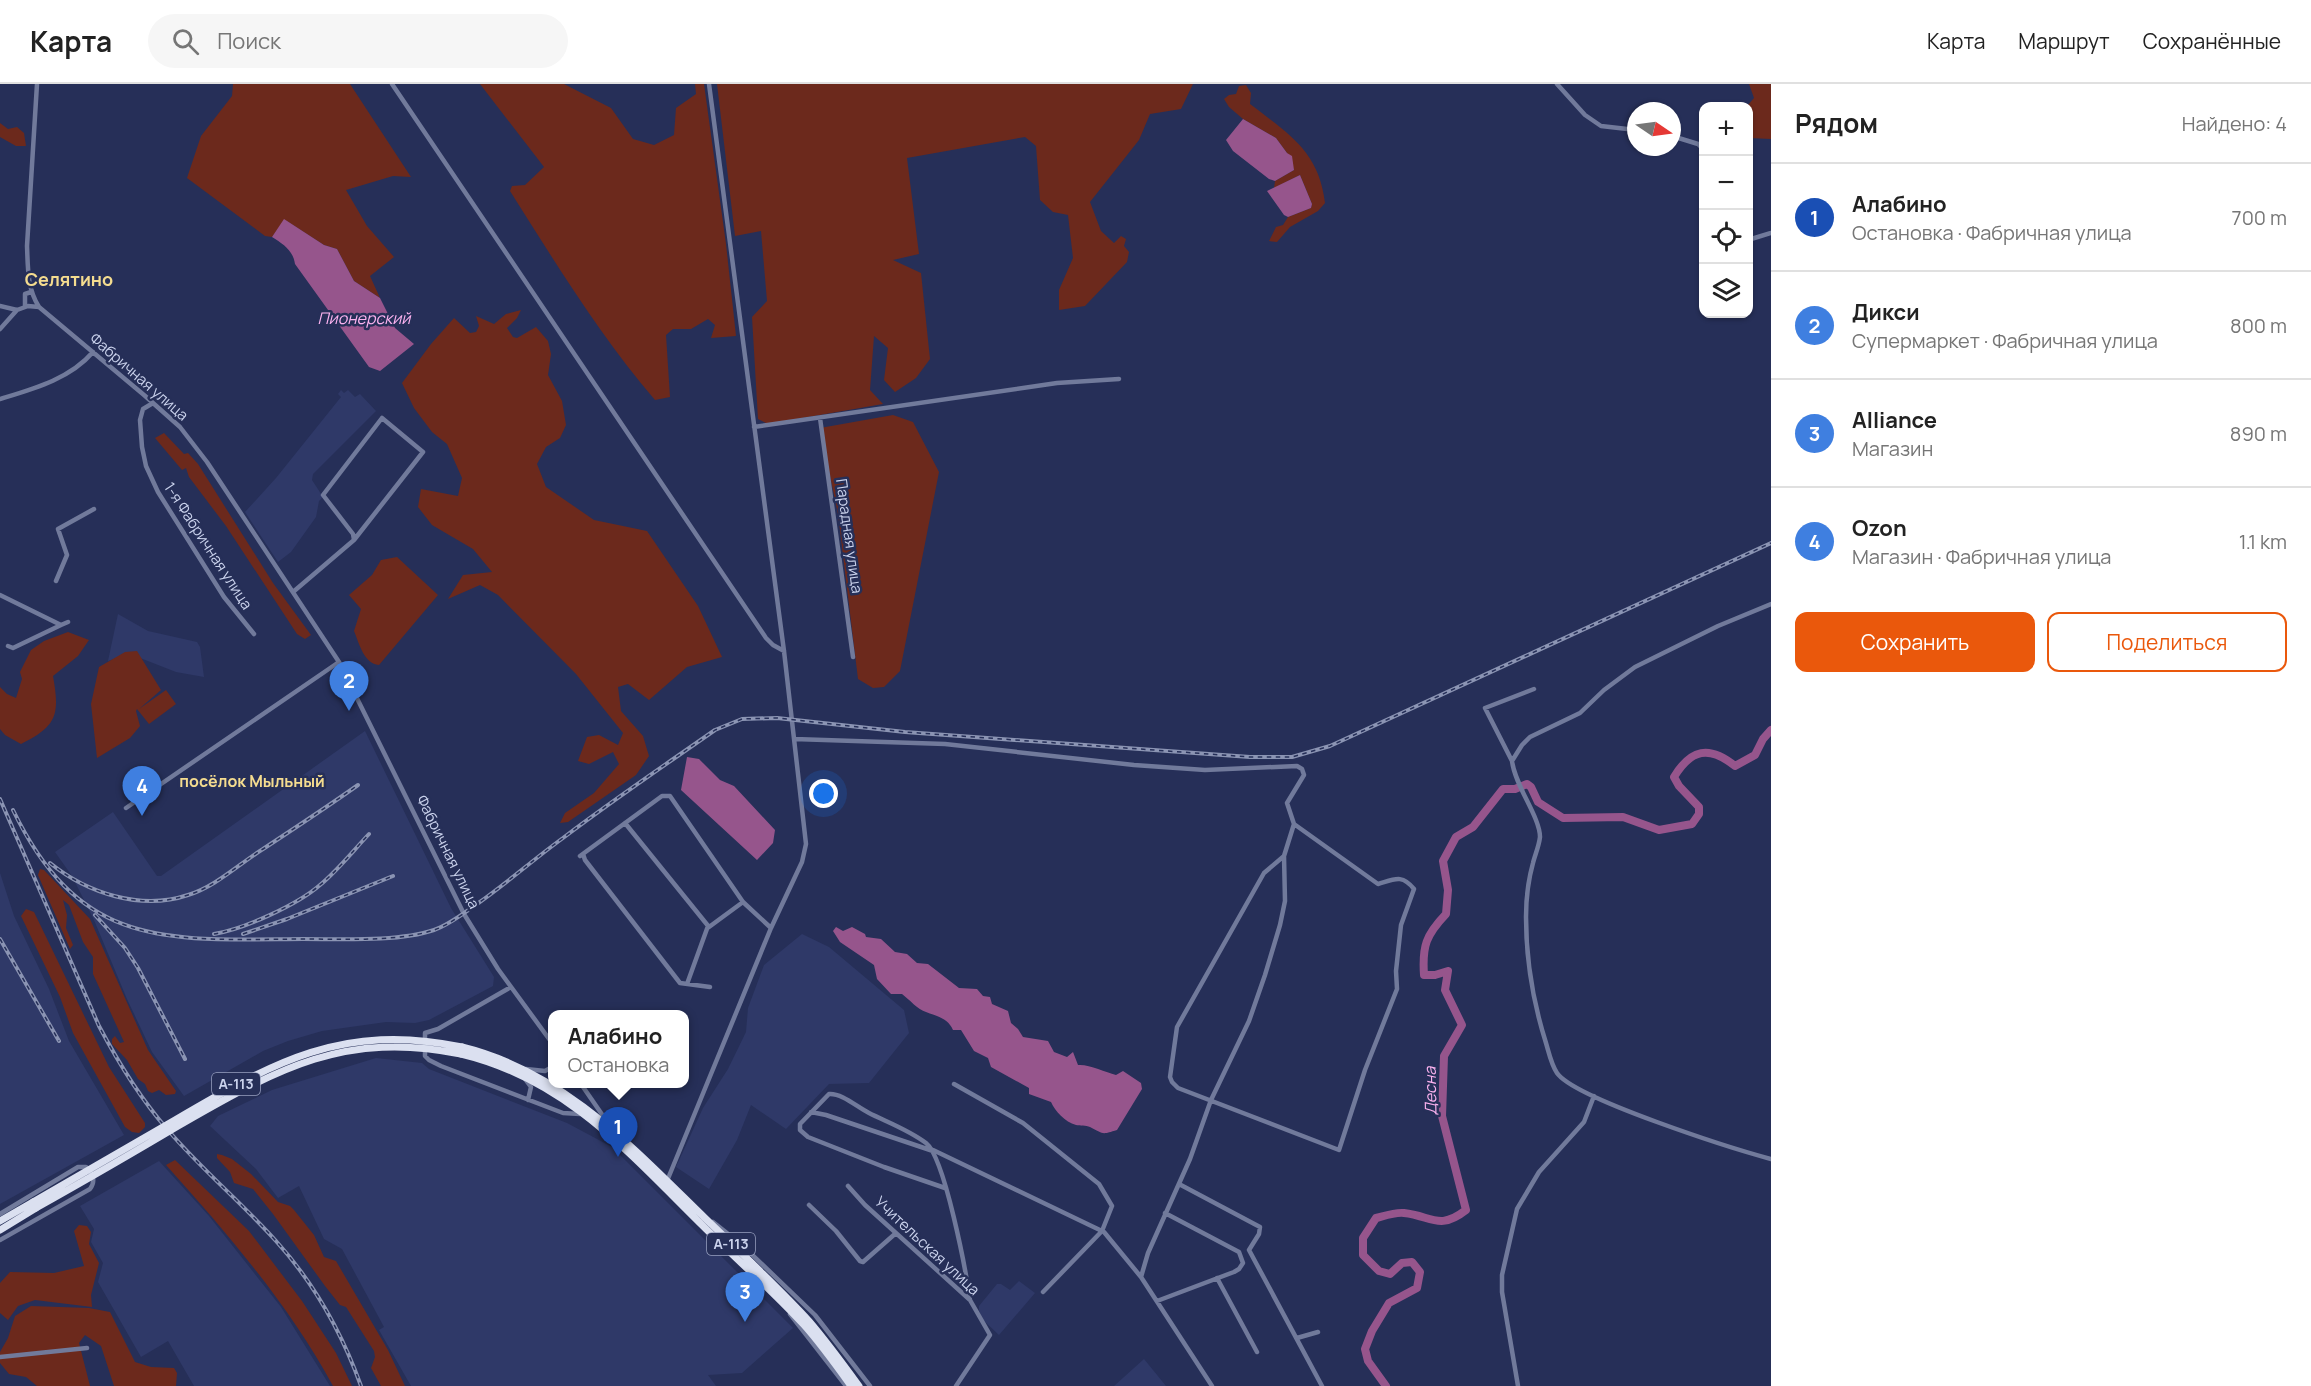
<!DOCTYPE html>
<html lang="ru">
<head>
<meta charset="utf-8">
<style>
	body { margin:0; font-family:Manrope,sans-serif; background:#f6f6f6; color:#222 }
	.controls { position:absolute; right:18px; top:18px; display:grid; overflow:hidden; border-radius:12px; box-shadow:0 2px 4px #0004 }
	.controls button { width:54px; height:54px; display:grid; place-items:center; padding:0; border:0; border-bottom:2px solid #e0e0e0; background:#fff; color:#222; font:30px sans-serif }
	.compass { position:absolute; left:1627px; top:18px; width:54px; height:54px; border-radius:50%; background:#fff; box-shadow:0 2px 4px #0004; rotate:103deg }
	.you { position:absolute; left:824px; top:710px; width:21px; height:21px; margin:-15px; border:4px solid #fff; border-radius:50%; background:#1a73e8; box-shadow:0 0 0 9px #1a73e833 }
	.badge { display:grid; place-items:center; width:39px; height:39px; border-radius:50%; background:#ea580c; color:#fff; font-size:20px; font-weight:700 }
	.pin { position:absolute; translate:-50% -50px; filter:drop-shadow(0 2px 3px #0008) }
	.pin::after { content:''; position:absolute; top:32px; width:21px; height:18px; background:inherit; clip-path:polygon(0 0,100% 0,50% 100%) }
	.popup { position:absolute; left:548px; top:926px; width:141px; height:78px; box-sizing:border-box; display:grid; place-content:center; border-radius:12px; background:#fff; filter:drop-shadow(0 2px 4px #0005); font-size:20px; white-space:nowrap; color:#767676 }
	.popup b { font-size:22px; color:#222 }
	.popup::after { content:''; position:absolute; left:50%; top:100%; margin-left:-12px; border:12px solid transparent; border-top-color:#fff }
	.list { margin:0; padding:0; list-style:none }
	h2 { display:flex; justify-content:space-between; align-items:center; height:78px; margin:0; padding:0 24px; font-size:26px }
	h2 small { font-size:20px; font-weight:400; color:#767676 }
	.list li { display:grid; grid-template-columns:39px 1fr auto; gap:18px; align-items:center; box-sizing:border-box; height:108px; padding:0 24px; border-top:2px solid #e0e0e0 }
	.list b { display:block; font-size:22px; white-space:nowrap }
	.list p { margin:0; font-size:20px; white-space:nowrap; color:#767676 }
	.list em { font-size:20px; font-style:normal; color:#767676 }
	.actions { display:flex; gap:12px; padding:18px 24px }
	.actions a { flex:1; padding:14px 0; border:2px solid #ea580c; border-radius:12px; text-align:center; font-size:21px; color:#ea580c }
	.actions .main { background:#ea580c; color:#fff }
	.icon { flex:none; width:33px; height:33px; fill:none; stroke:currentColor; stroke-width:2; stroke-linecap:round; stroke-linejoin:round }
	.map { position:relative; flex:none; width:1771px; height:1302px; overflow:hidden }
	header { display:flex; align-items:center; gap:36px; box-sizing:border-box; height:84px; padding:0 30px; background:#fff; border-bottom:2px solid #e0e0e0 }
	header strong { font-size:28px }
	nav { display:flex; gap:33px; margin-inline-start:auto; font-size:21px }
	.search { width:420px; height:54px; background:#f6f6f6; display:flex; align-items:center; gap:15px; box-sizing:border-box; padding:0 21px; border-radius:33px; color:#767676; font-size:22px }
	main { display:flex }
	aside { flex:1; background:#fff }
	.map>svg:first-child { display:block }
	.built { fill:#2f3968 }
	.green { fill:#6c291c }
	.water { fill:#96558c }
	.lines { fill:none; stroke-linecap:round; stroke-linejoin:round }
	.river { stroke:#96558c; stroke-width:8 }
	.minor { stroke:#717a9b; stroke-width:4.5 }
	.highway { stroke:#dbe0f0; stroke-width:7 }
	.rail-casing { stroke:#8b94b3; stroke-width:4 }
	.rail { stroke:#262f58; stroke-width:1.5; stroke-dasharray:4.5; stroke-linecap:butt }
	.highway-bridge { stroke:#dbe0f0; stroke-width:7 }
	.labels { text-anchor:middle; stroke-width:5; stroke-linejoin:round; paint-order:stroke }
	.shield { fill:#262f58; stroke:#99a1c0; stroke-width:1.5 }
	.shield-label { font-size:14px; font-weight:bold; fill:#cad2ec }
	.street-label { font-size:15px; fill:#cad2ec; stroke:#262f58 }
	.water-label { font-size:16px; font-style:italic; fill:#fcb3f0; stroke:#262f58 }
	.neighbourhood-label { font-size:16px; font-weight:bold; fill:#f4dc8f; stroke:#262f58 }
	.quarter-label { font-size:18px; font-weight:bold; fill:#f4dc8f; stroke:#262f58 }
</style>
</head>
<body>
<header>
<strong>Карта</strong>
<div class="search"><svg class="icon" aria-label="search" viewBox="0 0 24 24"><circle cx="10" cy="10" r="6"/><path d="M15 15l6 6"/></svg>Поиск</div>
<nav><a>Карта</a><a>Маршрут</a><a>Сохранённые</a></nav>
</header>
<main>
<div class="map">
<svg width="1771" height="1302" viewBox="0 0 1771 1302">
	<rect width="100%" height="100%" fill="#262f58"/>
	<path class="built" d="M341,306L344,309L348,306L355,313L360,310L376,327L313,390L312,396L323,413L319,417L316,433L291,468L278,478L245,428L276,394L341,313L338,310Z
		M118,530L148,547L197,558L200,563L204,593L176,588L130,570L108,577Z
		M365,647L451,824L494,893L493,902L429,936L415,939L386,938L322,947L288,957L263,967L184,1012L152,968L127,915L94,836L72,792L55,768L113,728L157,792H161Z
		M0,789L14,832L49,905L69,957L124,1051L0,1120Z
		M802,850L829,863L904,926L909,949L869,999L829,1000L786,1045L751,1021L737,1056L709,1105L676,1083L703,1024L728,985L746,948L748,924L764,881Z
		M376,974L422,979L429,985L567,1039L612,1063L793,1244L742,1289L708,1291L716,1302H411L379,1246L384,1243L342,1165L324,1155L299,1102L278,1114L256,1085L210,1042L218,1032L272,1006Z
		M159,1077L209,1132L281,1223L330,1302H194L168,1257L141,1273L98,1198L103,1179L91,1158L94,1145L80,1122Z
		M1019,1197L1035,1209L999,1251L983,1236L979,1227V1222L997,1200H1001L1010,1206Z
		M1144,1275L1166,1302H1114Z"/>
	<path class="green" d="M233,0H350L411,93L393,92L346,106L367,142L394,173L370,192L380,214L354,197L337,165L324,161L285,136L272,153L265,152L187,94L201,52L232,12Z
		M480,0H564L611,24L633,55L654,61L674,51L676,24L696,10L695,0H704L726,160L736,252L711,254L715,241L708,235L691,245H673L666,251L670,313L655,316C600,252 555,178 510,107L512,102L525,101L544,83Z
		M717,0H1193L1181,25L1150,30L1139,56L1090,118L1101,147L1114,159L1121,152L1126,155L1124,162L1129,168L1127,178L1085,222L1059,226V206L1073,174L1068,131L1053,128L1040,116L1036,62L1025,53L907,74L919,170L893,176L921,189L930,275L916,294L895,308L884,296L888,264L874,252L870,306L883,320L768,340L758,335L752,233L767,217L761,147L735,152Z
		M1749,0H1771V55L1749,54L1747,22L1754,14Z
		M1246,1L1251,9L1250,20C1289,50 1319,67 1325,119L1318,127L1290,143L1277,158L1269,157L1276,143L1283,141L1288,133L1311,124L1312,120L1300,91L1274,104L1275,97L1294,86L1287,69L1276,54L1243,35L1229,23L1224,15L1229,11L1236,10L1239,2Z
		M0,39L8,45L17,43L24,49L26,62H16L0,53Z
		M521,226L517,234L507,244L513,253L517,254L536,243L548,257L551,270L548,291L562,317L566,341L560,354L546,363L537,380L546,403L594,436L647,447L698,522L722,573L687,583L649,616L628,600L618,603L621,627L643,652L649,672L636,691L568,738L560,739L565,729L594,709L619,680L613,668L589,680L578,677L587,653L599,651L618,661L623,649L576,590L498,511L480,501L448,515L463,491L492,488L473,465L432,441L418,423L421,405L458,412L462,394L447,360L432,348L414,324L402,299L431,260L454,234L470,249L476,248L479,242L476,232L494,240L506,230Z
		M893,331L913,338L939,388L900,587L884,603L873,604L858,595L838,430L820,344Z
		M164,349L184,370L188,369L198,380L273,499L311,551L305,555L297,550L226,442L189,393L186,384L182,386L155,354Z
		M397,473L438,511L379,581C364,580 359,559 354,547L361,525L349,511L372,491L381,476Z
		M68,548L89,556L78,572L53,592C60,631 57,642 21,660L5,651L0,645V603L7,610L16,614L22,595L20,588L31,566L44,557Z
		M137,567L161,606L139,625L166,606L176,620L149,640L137,625L136,627L140,642L130,654L97,674L91,620L99,583L125,568Z
		M40,785L44,786L90,835L148,966L176,1007L175,1010L166,1011L159,1006L152,1009L148,1007L145,1000L138,995L127,976L112,960V955L115,952L120,959L124,958L93,890V873L83,858L69,821L63,816L67,831L66,844L73,861L70,865L38,791Z
		M26,825L34,828L109,983L145,1039V1043L139,1049L132,1048L125,1043L73,949L60,913L21,832Z
		M217,1070L222,1071L232,1075L251,1090L278,1118L290,1122L294,1126L314,1151L324,1173L336,1177L388,1266L405,1302H381L371,1284L375,1273L374,1267L346,1223L340,1221L325,1202L273,1130L253,1105L234,1099L230,1088L217,1074Z
		M175,1076L249,1147L302,1217L336,1269L352,1302H333C289,1221 228,1150 166,1081Z
		M79,1141L87,1142L91,1148L89,1160L99,1179L91,1211L92,1223L35,1216L18,1222L8,1236L0,1229V1199L10,1188L54,1189L84,1182L74,1147Z
		M31,1222L89,1224L110,1228L135,1278L151,1283L174,1284L177,1289L176,1302H114L101,1262L85,1251L79,1259L90,1302H37L26,1293L9,1290L0,1279V1268L8,1254L15,1232Z"/>
	<path class="water" d="M1243,35L1276,54L1287,69L1292,72L1294,86L1275,97L1269,95L1233,67L1226,56Z
		M1300,91L1312,120L1311,124L1288,133L1284,131L1267,107Z
		M284,135L324,161L337,165L354,197L380,214L395,244L414,260L380,287L369,283L295,180C293,166 283,160 272,153Z
		M687,673L699,675L720,696L734,702L775,746L773,759L757,776L681,706Z
		M836,843L843,847L852,843L865,850L866,853L881,855L895,868L907,870L917,879L928,880L959,904L977,905L983,912L990,913L992,920L1008,927L1011,939L1018,945L1023,953L1048,957L1054,968L1067,973L1073,968L1078,981C1089,980 1105,988 1116,991L1123,987L1141,999L1142,1005L1117,1046C1101,1051 1104,1050 1090,1043C1086,1041 1080,1042 1076,1041C1065,1038 1055,1027 1051,1018L1029,1010V1004L991,983L988,974L974,967L961,946H953C948,934 936,932 926,928C918,926 909,915 902,910H891L877,895L874,881L840,858L833,847Z"/>
	<g class="lines">
		<path class="river" d="M1386,1302L1368,1277L1365,1265L1372,1247L1389,1219L1417,1204L1420,1188L1412,1178L1402,1179L1390,1190L1379,1187L1363,1171V1154L1376,1134C1384,1132 1395,1128 1404,1129C1432,1132 1439,1147 1466,1126L1442,1032L1444,972L1462,941L1445,906L1448,887L1435,891H1424C1422,862 1426,851 1446,830L1448,806L1443,777L1456,753L1473,743L1503,705H1515L1527,700L1531,703L1538,718L1563,734L1623,733L1659,746L1692,740L1699,730V723L1679,702L1674,693C1691,665 1709,661 1735,682L1755,671L1763,655L1771,646"/>
		<path class="minor" d="M37,0L27,162C28,184 27,204 39,223L144,311L180,343L207,378L339,578L464,830L498,885L552,959
			M392,0L766,554L773,561L784,567
			M1557,0L1585,31L1601,42L1636,46
			M1672,52L1698,60L1702,64L1704,84
			M1748,156L1771,149
			M0,222L17,226L28,222L39,223
			M25,223V210L31,208
			M0,245L17,226
			M0,315C33,305 70,295 93,268
			M153,319L143,325L140,336L142,363L146,382L158,408L224,513L254,550
			M820,334L853,573
			M754,343L1057,299L1119,295
			M56,497L67,471L58,445L94,425
			M293,508L354,456L423,368L382,334L323,411L353,450L354,456
			M0,511L61,541L68,538
			M1771,520L1718,542L1635,583L1604,606L1580,629L1530,653L1522,661L1512,677C1515,702 1540,733 1540,753C1539,762 1535,771 1533,779C1528,797 1526,816 1526,833C1526,876 1533,918 1546,959C1549,969 1551,980 1557,989C1575,1015 1734,1065 1771,1075
			M8,562L13,564L61,541
			M794,655L945,660L1134,681L1205,686L1297,682L1302,685L1304,691L1287,719L1294,740L1284,772L1264,789L1177,943L1170,993L1172,998L1178,1004L1339,1066L1365,986L1397,905L1396,887L1401,841L1414,805C1402,790 1395,795 1378,800L1294,740
			M1512,677L1485,624L1534,605
			M126,724L339,578
			M625,739L709,843L743,818
			M583,770L585,776L680,899L710,903
			M580,772L662,712H670L743,818L771,844
			M687,900L708,842
			M511,903L438,945L425,949V972L429,976L441,982L563,1029L580,1030
			M526,985L545,987L552,983
			M525,995L531,1003L528,1016
			M581,1000L610,1042
			M954,1000L1023,1039L1099,1100L1112,1122L1102,1147L1043,1208
			M811,1028L826,1031L933,1067
			M933,1066L1104,1148L1141,1193L1212,1302
			M667,1097L771,844L802,778L806,760L784,567L709,0
			M1179,1100L1260,1143L1259,1150L1249,1166L1322,1302
			M848,1102L865,1121L970,1216L990,1251L956,1302
			M945,1104L884,1083L808,1053L800,1046V1040L829,1010C842,1009 857,1023 869,1029C887,1038 909,1046 926,1059C945,1074 966,1188 970,1216
			M809,1121L836,1147L860,1177L863,1178L896,1149
			M0,1130L78,1083H86C93,1089 96,1097 90,1105L0,1156
			M713,1138L742,1161L815,1231L870,1302
			M1141,1193L1148,1169L1190,1075L1211,1016L1249,937L1265,891L1280,841L1285,817L1284,772
			M1217,1194L1257,1268
			M1157,1217L1234,1188L1239,1185L1243,1179L1239,1168L1165,1129
			M790,1230L846,1302
			M1297,1254L1318,1248
			M0,1273L87,1264
			M1518,1302L1502,1208V1191L1517,1125L1539,1088L1584,1038L1594,1012"/>
		<path class="highway" d="M462,963C564,988 633,1064 705,1134C740,1168 776,1201 809,1237C827,1258 843,1280 859,1302
			M461,970C566,995 629,1069 703,1142C736,1175 772,1206 804,1241C821,1260 836,1281 851,1302
			M0,1137L33,1118
			M0,1146L36,1124"/>
		<defs>
			<path id="rail" d="M0,715L99,942C118,978 140,1014 167,1045C201,1085 241,1118 276,1157C314,1199 342,1249 361,1302
				M13,726C81,866 166,856 303,855C341,855 399,858 434,846C449,841 464,829 477,820C507,799 534,775 563,754C613,716 665,681 715,646L742,635L777,634L905,648L1250,673H1292L1330,662L1771,459
				M50,779C87,809 141,827 188,811C215,803 239,780 263,765C295,744 327,723 358,701
				M95,831L125,864L138,884L185,975
				M214,850C244,845 297,821 320,801C338,786 353,767 369,750
				M243,850L287,835L393,792
				M0,855L59,957"/>
		</defs>
		<use href="#rail" class="rail-casing"/>
		<use href="#rail" class="rail"/>
		<path class="highway-bridge" d="M33,1118C80,1091 128,1063 175,1036C274,978 343,938 462,963
			M36,1124C84,1097 131,1070 178,1042C276,986 343,946 461,970"/>
	</g>
	<g class="labels">
		<g class="shield">
			<rect x="212" y="989" width="48" height="22" rx="4.5"/>
			<rect x="707" y="1149" width="48" height="22" rx="4.5"/>
		</g>
		<g class="shield-label">
			<text x="236" y="1005">А-113</text>
			<text x="731" y="1165">А-113</text>
		</g>
		<g class="street-label">
			<text transform="translate(139 293) rotate(41)" y="5">Фабричная улица</text>
			<text transform="translate(849 452) rotate(82)" y="5">Парадная улица</text>
			<text transform="translate(208 462) rotate(57)" y="5">1-я Фабричная улица</text>
			<text transform="translate(448 768) rotate(64)" y="5">Фабричная улица</text>
			<text transform="translate(927 1162) rotate(43)" y="5">Учительская улица</text>
		</g>
		<g class="water-label">
			<text x="364" y="240">Пионерский</text>
			<text transform="translate(1430 1007) rotate(-91)" y="6">Десна</text>
		</g>
		<g class="neighbourhood-label">
			<text x="252" y="703">посёлок Мыльный</text>
		</g>
		<g class="quarter-label">
			<text x="69" y="202">Селятино</text>
		</g>
	</g>
</svg>
<div class="controls">
<button>+</button>
<button>−</button>
<button><svg class="icon" aria-label="locate" viewBox="0 0 24 24"><circle cx="12" cy="12" r="6"/><path d="M12 2v4M12 18v4M2 12h4M18 12h4"/></svg></button>
<button><svg class="icon" aria-label="layers" viewBox="0 0 24 24"><path d="M12 4l9 5-9 5-9-5zM3 14l9 5 9-5"/></svg></button>
</div>
<svg class="compass" viewBox="-18 -18 36 36"><path d="M0-13l5 13h-10z" fill="#e53935"/><path d="M0 13l5-13h-10z" fill="#767676"/></svg>
<div class="you"></div>
<div class="pin badge" style="left:618px;top:1073px;background:#1a4fb4">1</div>
<div class="popup"><b>Алабино</b>Остановка</div>
<div class="pin badge" style="left:349px;top:627px;background:#3f7fe0">2</div>
<div class="pin badge" style="left:745px;top:1238px;background:#3f7fe0">3</div>
<div class="pin badge" style="left:142px;top:732px;background:#3f7fe0">4</div>
</div>
<aside>
<h2>Рядом<small>Найдено: 4</small></h2>
<ul class="list">
<li><span class="badge" style="background:#1a4fb4">1</span><div><b>Алабино</b><p>Остановка · Фабричная улица</p></div><em>700 m</em></li>
<li><span class="badge" style="background:#3f7fe0">2</span><div><b>Дикси</b><p>Супермаркет · Фабричная улица</p></div><em>800 m</em></li>
<li><span class="badge" style="background:#3f7fe0">3</span><div><b>Alliance</b><p>Магазин</p></div><em>890 m</em></li>
<li><span class="badge" style="background:#3f7fe0">4</span><div><b>Ozon</b><p>Магазин · Фабричная улица</p></div><em>1.1 km</em></li>
</ul>
<div class="actions"><a class="main">Сохранить</a><a>Поделиться</a></div>
</aside>
</main>
</body>
</html>
